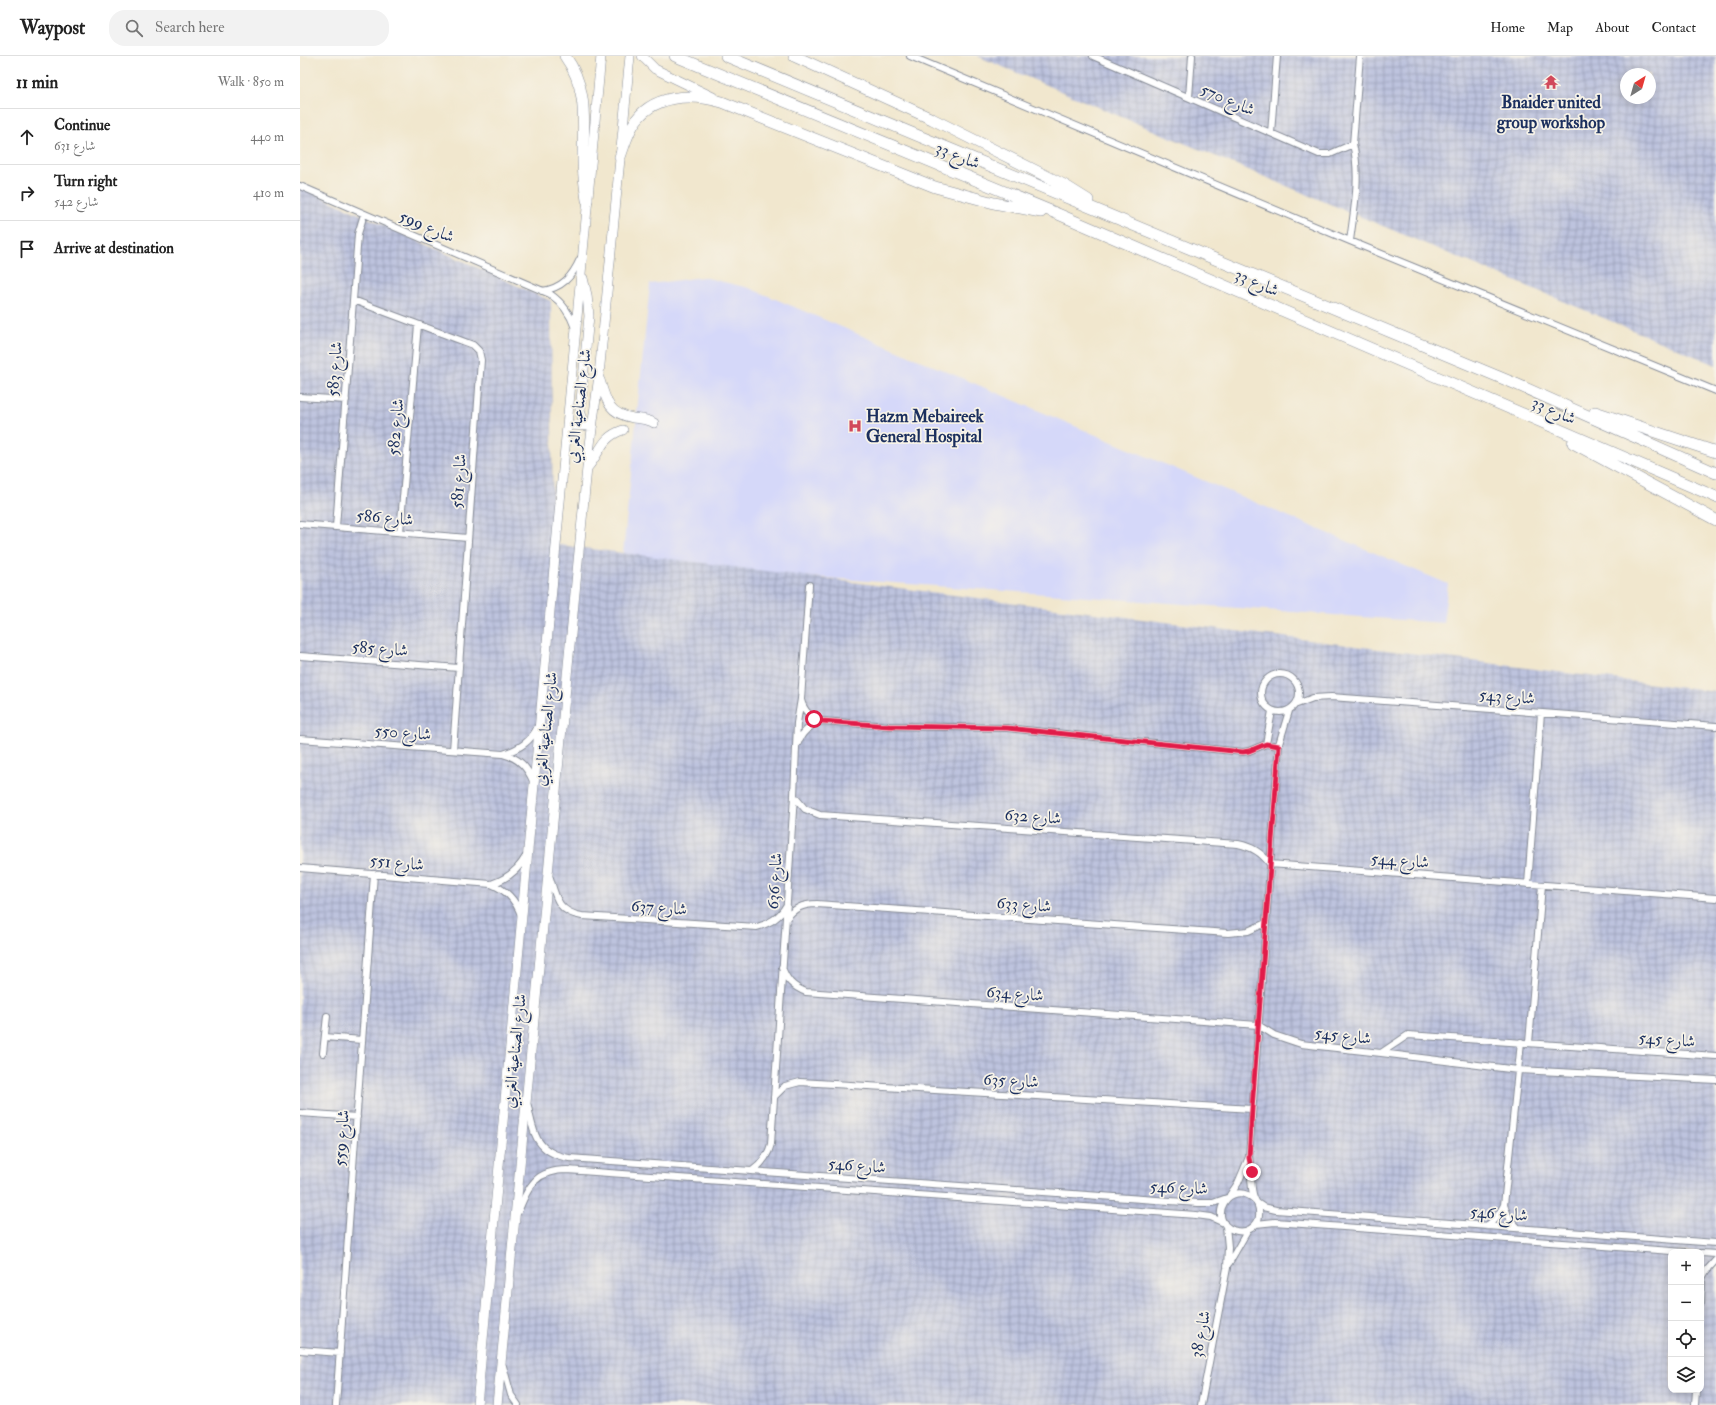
<!DOCTYPE html>
<html lang="en">
<head>
<meta charset="utf-8">
<style>
	body { margin:0; font-family:"IM FELL Double Pica",Amiri,serif; background:#f2f2f2; color:#222 }
	.controls { position:absolute; right:12px; bottom:12px; display:grid; overflow:hidden; border-radius:8px; box-shadow:0 2px 10px #0003 }
	.controls button { width:36px; height:36px; display:grid; place-items:center; padding:0; border:0; border-bottom:1px solid #e0e0e0; background:#fff; color:#222; font:20px sans-serif }
	.compass { position:absolute; left:1320px; top:12px; width:36px; height:36px; border-radius:50%; background:#fff; box-shadow:0 2px 10px #0003; rotate:37deg }
	.stop { position:absolute; width:12px; height:12px; margin:-9px; border:3px solid #e11d48; border-radius:50%; background:#fff }
	.stop.end { background:#e11d48; border-color:#fff; box-shadow:0 1px 4px #0008 }
	.list { margin:0; padding:0; list-style:none }
	h2 { display:flex; justify-content:space-between; align-items:center; height:52px; margin:0; padding:0 16px; font-size:17px }
	h2 small { font-size:13px; font-weight:400; color:#767676 }
	.list li { display:grid; grid-template-columns:26px 1fr auto; gap:12px; align-items:center; box-sizing:border-box; height:56px; padding:0 16px; border-top:1px solid #e0e0e0 }
	.list b { display:block; font-size:15px; white-space:nowrap }
	.list p { margin:0; font-size:13px; white-space:nowrap; color:#767676 }
	.list em { font-size:13px; font-style:normal; color:#767676 }
	.icon { flex:none; width:22px; height:22px; fill:none; stroke:currentColor; stroke-width:2; stroke-linecap:round; stroke-linejoin:round }
	.map { position:relative; flex:none; width:1416px; height:1349px; overflow:hidden }
	header { display:flex; align-items:center; gap:24px; box-sizing:border-box; height:56px; padding:0 20px; background:#fff; border-bottom:1px solid #e0e0e0 }
	header strong { font-size:19px }
	nav { display:flex; gap:22px; margin-inline-start:auto; font-size:14px }
	.search { width:280px; height:36px; background:#f2f2f2; display:flex; align-items:center; gap:10px; box-sizing:border-box; padding:0 14px; border-radius:16px; color:#767676; font-size:15px }
	main { display:flex }
	aside { flex:1; background:#fff }
	.map>svg:first-child { display:block }
	.built { fill:#d5d8f9 }
	.industrial { fill:url(#industrial-grid); fill-rule:evenodd }
	.lines { fill:none; stroke-linecap:round; stroke-linejoin:round }
	.street-casing { stroke:#868b96; stroke-width:8 }
	.primary-casing { stroke:#868b96; stroke-width:10 }
	.highway-casing { stroke:#868b96; stroke-width:12 }
	.street { stroke:#fff; stroke-width:6 }
	.primary { stroke:#fff; stroke-width:9 }
	.highway { stroke:#fff; stroke-width:11 }
	.route { stroke:#e11d48; stroke-width:5 }
	.labels { text-anchor:middle; stroke-width:3.5; stroke-linejoin:round; paint-order:stroke }
	.street-label { font-size:17px; fill:#1b2f5e; stroke:#f7f3e8 }
	.poi-label { font-size:17px; font-weight:bold; fill:#1b2f5e; stroke:#f7f3e8 }
</style>
</head>
<body>
<header>
<strong>Waypost</strong>
<div class="search"><svg class="icon" aria-label="search" viewBox="0 0 24 24"><circle cx="10" cy="10" r="6"/><path d="M15 15l6 6"/></svg>Search here</div>
<nav><a>Home</a><a>Map</a><a>About</a><a>Contact</a></nav>
</header>
<main>
<aside>
<h2>11 min<small>Walk · 850 m</small></h2>
<ul class="list">
<li><svg class="icon" aria-label="ahead" viewBox="0 0 24 24"><path d="M12 20V5M6 11l6-6 6 6"/></svg><div><b>Continue</b><p>شارع 631</p></div><em>440 m</em></li>
<li><svg class="icon" aria-label="right" viewBox="0 0 24 24"><path d="M7 20v-9h11M14 6l5 5-5 5"/></svg><div><b>Turn right</b><p>شارع 542</p></div><em>410 m</em></li>
<li><svg class="icon" aria-label="arrive" viewBox="0 0 24 24"><path d="M6 21V4h12l-3 4 3 4H6"/></svg><div><b>Arrive at destination</b></div></li>
</ul>
</aside>
<div class="map">
<svg width="1416" height="1349" viewBox="0 0 1416 1349">
	<defs>
		<pattern id="industrial-grid" width="8" height="8" patternUnits="userSpaceOnUse"><rect width="8" height="8" fill="#bdc3de"/><path d="M0 4h8M4 0v8" fill="none" stroke="#999fb7"/></pattern>
	</defs>
	<rect width="100%" height="100%" fill="#f7f3e8"/>
	<filter id="ink" filterUnits="userSpaceOnUse"><feTurbulence type="fractalNoise" baseFrequency=".025" numOctaves="2"/><feDisplacementMap in="SourceGraphic" scale="8" xChannelSelector="R" yChannelSelector="G"/><feConvolveMatrix kernelMatrix="1 2 1 2 8 2 1 2 1" color-interpolation-filters="sRGB"/></filter>
	<filter id="wash" filterUnits="userSpaceOnUse"><feTurbulence type="fractalNoise" baseFrequency=".012" numOctaves="4" result="noise"/><feDisplacementMap in="SourceGraphic" scale="16" xChannelSelector="R" yChannelSelector="G"/><feGaussianBlur stdDeviation="0.9" result="paint"/><feColorMatrix in="noise" values="0 0 0 0 0 0 0 0 0 0 0 0 0 0 0 0 0 1.4 0 .05"/><feComposite in="paint" operator="in"/></filter>
	<g filter="url(#wash)">
		<rect width="100%" height="100%" fill="#f1e7ce"/>
		<path class="built" d="M403,221L449,232L1148,528L1143,567L322,507L350,228Z"/>
		<path class="industrial" d="M677,0H1416V309L831,65ZM1326,18H1350V42H1326Z
			M0,131L251,245L253,488L1416,636V1349H0ZM1371,1196H1401V1334H1371Z"/>
	</g>
	<g filter="url(#ink)">
		<g class="lines">
			<defs>
				<path id="street" d="M610,0L1050,185L1416,335
					M793,0L1019,98H1030L1053,88
					M889,41L892,0
					M971,77L977,0
					M0,130L250,238C263,247 270,257 275,272
					M1050,185C1054,153 1061,120 1053,88L1060,0
					M242,235C262,232 272,221 280,203
					M53,244L173,289L179,295L181,304L153,694
					M0,341L46,344
					M0,468L168,482
					M36,471L58,178L64,158
					M100,476L118,269
					M0,600L159,612
					M961 637a19 19 0 1 1 38 0a19 19 0 1 1-38 0Z
					M501,644C504,656 511,662 522,665L589,670L707,672L943,696L949,695L966,688
					M997,648L1013,642L1031,641L1416,670
					M972,655L966,688L979,690
					M0,683L203,698C219,702 227,711 233,725
					M498,687C502,675 511,669 522,665
					M203,698C219,693 231,686 238,670
					M494,740L505,753L520,759L938,788C952,791 961,796 970,808L1416,842
					M0,812L191,828C206,834 215,843 221,859
					M250,822C256,842 258,856 282,860L457,871C470,867 479,862 486,850
					M191,828C207,823 218,815 226,800
					M1228,828L1241,657
					M486,863C494,852 503,848 517,848L928,877L948,875L966,867
					M482,911C486,924 493,931 506,936L958,969L974,979L1001,988L1081,997L1108,979L1416,1000
					M25,981L62,984
					M1229,987L1242,829
					M23,997L27,960
					M1081,997L1218,1014L1416,1024
					M474,1041L485,1030L500,1026L952,1053
					M228,1050C233,1078 237,1097 269,1102L898,1147H913L927,1142
					M0,1057L57,1061
					M452,1115C462,1108 468,1100 471,1088L494,740L497,667L501,643L509,529
					M930,1139L938,1127L949,1101
					M955,1144C929,1121 906,1164 933,1174C939,1176 945,1176 950,1173C957,1169 960,1162 959,1155C959,1148 954,1144 953,1138C950,1126 952,1114 949,1101L979,688L989,655
					M957,1147L963,1151L976,1154L1416,1187
					M1204,1149L1209,1162L1218,1172
					M218,1156C229,1130 235,1114 267,1114L896,1159L911,1161L924,1167
					M956,1168L975,1166L1385,1196
					M1187,1170L1197,1161L1204,1149L1221,986
					M1401,1197L1416,1198
					M929,1207L948,1174
					M1401,1217L1402,1222L1401,1246
					M1402,1222L1406,1215L1416,1204
					M0,1294L40,1297
					M203,1310L211,1339L218,1349
					M36,1349L74,818
					M901,1349L927,1212L928,1191L926,1170
					M1395,1349L1396,1334"/>
				<path id="primary" d="M342,0L355,13L413,41
					M283,222L287,239L289,260L280,355L284,366L292,370
					M300,324C306,345 309,358 333,362C340,363 348,363 354,367
					M267,369L292,370
					M288,411C301,396 301,381 323,374
					M177,1349L301,0
					M197,1349L287,412L299,319L330,0"/>
				<path id="highway" d="M265,0C289,33 283,66 283,104C283,118 285,131 287,144
					M375,0L758,158L1416,441
					M426,0L1216,328L1416,417
					M494,0L632,63L764,129L788,144
					M320,101C324,90 327,79 333,69C351,38 392,37 422,46L635,131L694,147L741,156
					M1295,356L1416,396
					M1273,387L1416,464"/>
			</defs>
			<use href="#street" class="street-casing"/>
			<use href="#primary" class="primary-casing"/>
			<use href="#highway" class="highway-casing"/>
			<use href="#street" class="street"/>
			<use href="#primary" class="primary"/>
			<use href="#highway" class="highway"/>
		</g>
	</g>
	<g class="lines" filter="url(#ink)">
		<path class="route" d="M514,663L522,665L589,670L707,672L943,696L949,695L966,688L979,690L952,1053L949,1102L952,1116"/>
	</g>
	<defs>
		<symbol id="temple-bare" viewBox="-9 -9 18 18"><path d="M0-6L5-2H3V0L6.5 2.5H4V6H1.5V3h-3V6H-4V2.5H-6.5L-3 0V-2H-5Z" fill="#d1495b" stroke="#f7f3e8" stroke-width="2.5" paint-order="stroke"/></symbol>
		<symbol id="hospital-bare" viewBox="-9 -9 18 18"><path d="M-5-5h3v3.5h4V-5h3V5h-3V1.5h-4V5h-3Z" fill="#d1495b" stroke="#f7f3e8" stroke-width="2.5" paint-order="stroke"/></symbol>
	</defs>
	<g fill-rule="evenodd">
		<use href="#temple-bare" x="1241" y="16" width="20" height="20"/>
		<use href="#hospital-bare" x="545" y="360" width="20" height="20"/>
	</g>
	<g class="labels">
		<g class="street-label">
			<text transform="translate(928 43) rotate(23)" y="6">شارع 570</text>
			<text transform="translate(658 99) rotate(22)" y="6">شارع 33</text>
			<text transform="translate(127 170) rotate(23)" y="6">شارع 599</text>
			<text transform="translate(957 226) rotate(23)" y="6">شارع 33</text>
			<text transform="translate(34 313) rotate(-86)" y="6">شارع 583</text>
			<text transform="translate(278 350) rotate(-83)" y="6">شارع الصناعية الغربي</text>
			<text transform="translate(1254 354) rotate(23)" y="6">شارع 33</text>
			<text transform="translate(95 371) rotate(-85)" y="6">شارع 582</text>
			<text transform="translate(158 425) rotate(-86)" y="6">شارع 581</text>
			<text transform="translate(85 461) rotate(5)" y="6">شارع 586</text>
			<text transform="translate(80 592) rotate(4)" y="6">شارع 585</text>
			<text transform="translate(1207 640) rotate(4)" y="6">شارع 543</text>
			<text transform="translate(245 673) rotate(-84)" y="6">شارع الصناعية الغربي</text>
			<text transform="translate(103 676) rotate(4)" y="6">شارع 550</text>
			<text transform="translate(733 760) rotate(4)" y="6">شارع 632</text>
			<text transform="translate(1100 804) rotate(4)" y="6">شارع 544</text>
			<text transform="translate(97 806) rotate(5)" y="6">شارع 551</text>
			<text transform="translate(474 825) rotate(-86)" y="6">شارع 636</text>
			<text transform="translate(724 848) rotate(4)" y="6">شارع 633</text>
			<text transform="translate(359 851) rotate(4)" y="6">شارع 637</text>
			<text transform="translate(715 937) rotate(4)" y="6">شارع 634</text>
			<text transform="translate(1043 979) rotate(6)" y="6">شارع 545</text>
			<text transform="translate(1367 983) rotate(4)" y="6">شارع 545</text>
			<text transform="translate(214 995) rotate(-84)" y="6">شارع الصناعية الغربي</text>
			<text transform="translate(711 1024) rotate(3)" y="6">شارع 635</text>
			<text transform="translate(41 1082) rotate(-86)" y="6">شارع 559</text>
			<text transform="translate(557 1109) rotate(4)" y="6">شارع 546</text>
			<text transform="translate(879 1131) rotate(2)" y="6">شارع 546</text>
			<text transform="translate(1199 1157) rotate(4)" y="6">شارع 546</text>
			<text transform="translate(900 1278) rotate(-79)" y="6">شارع 38</text>
		</g>
		<g class="poi-label">
			<text x="1251" y="52">Bnaider united<tspan x="1251" dy="20">group workshop</tspan></text>
			<text x="566" y="366" text-anchor="start">Hazm Mebaireek<tspan x="566" dy="20">General Hospital</tspan></text>
		</g>
	</g>
</svg>
<div class="controls">
<button>+</button>
<button>−</button>
<button><svg class="icon" aria-label="locate" viewBox="0 0 24 24"><circle cx="12" cy="12" r="6"/><path d="M12 2v4M12 18v4M2 12h4M18 12h4"/></svg></button>
<button><svg class="icon" aria-label="layers" viewBox="0 0 24 24"><path d="M12 4l9 5-9 5-9-5zM3 14l9 5 9-5"/></svg></button>
</div>
<svg class="compass" viewBox="-18 -18 36 36"><path d="M0-13l5 13h-10z" fill="#e53935"/><path d="M0 13l5-13h-10z" fill="#767676"/></svg>
<div class="stop" style="left:514px;top:663px"></div>
<div class="stop end" style="left:952px;top:1116px"></div>
</div>
</main>
</body>
</html>
